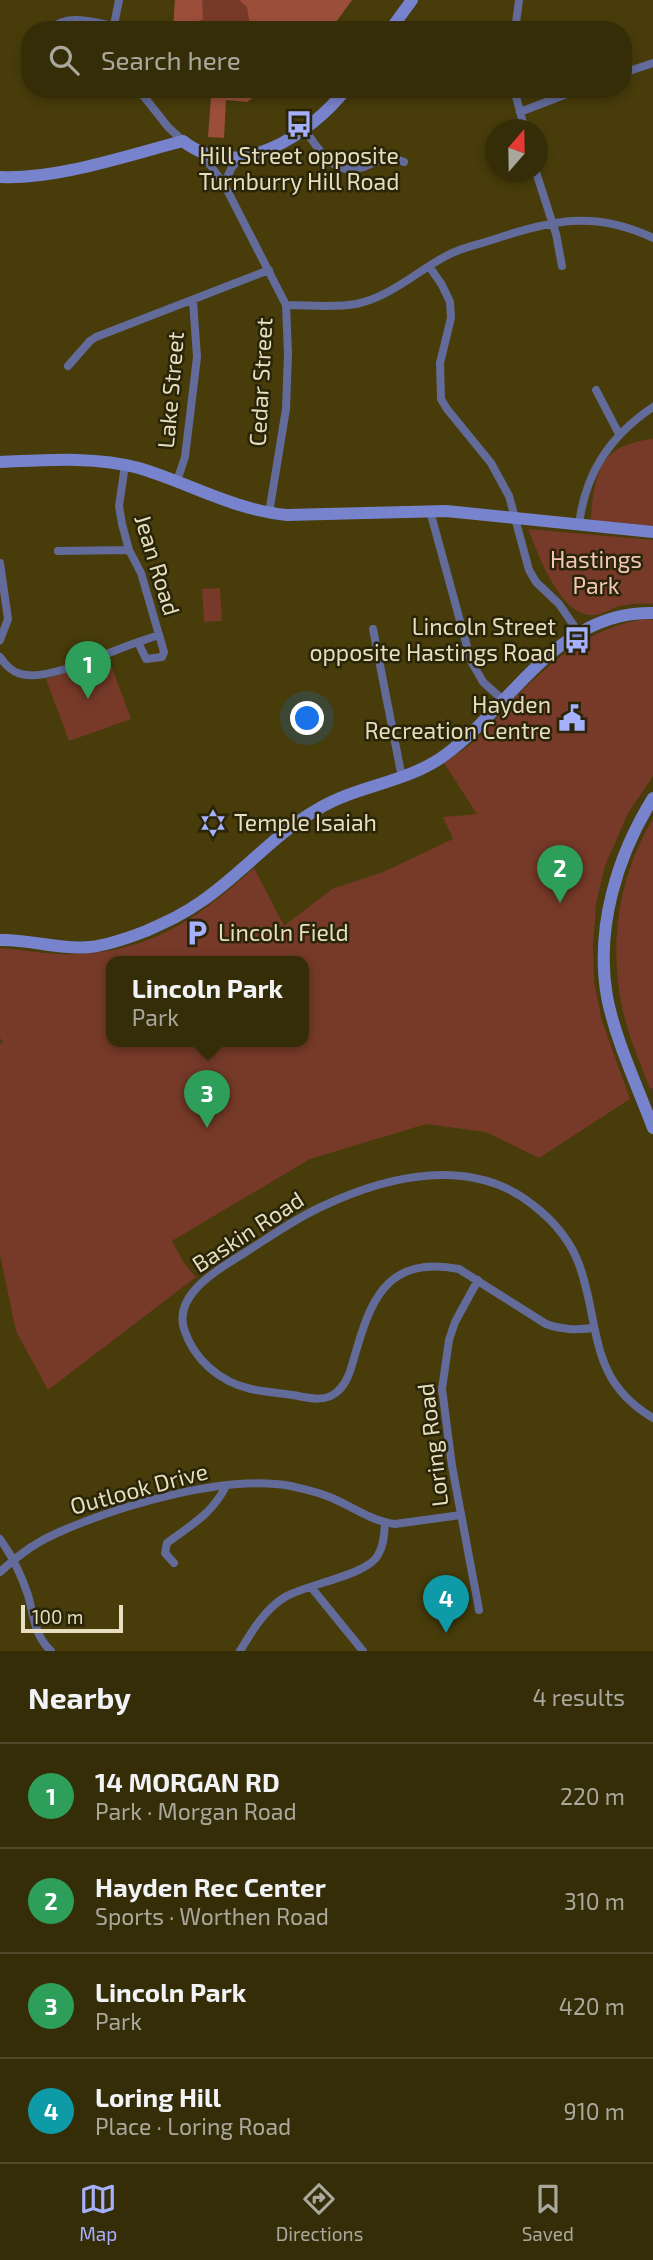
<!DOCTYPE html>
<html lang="en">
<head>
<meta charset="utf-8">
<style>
	body { margin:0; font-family:"Exo 2",sans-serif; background:#3d3512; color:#f1f3f6 }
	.compass { position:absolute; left:485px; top:119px; width:63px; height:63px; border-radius:50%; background:#352d08; box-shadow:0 4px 10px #0003; rotate:20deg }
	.scale { position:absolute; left:21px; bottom:18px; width:102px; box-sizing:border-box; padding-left:7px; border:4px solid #e5debf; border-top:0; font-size:19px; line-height:24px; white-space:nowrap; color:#e5debf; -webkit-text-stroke:5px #2a2409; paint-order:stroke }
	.you { position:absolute; left:308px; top:719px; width:24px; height:24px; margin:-18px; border:5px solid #fff; border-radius:50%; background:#1a73e8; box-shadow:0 0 0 10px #1a73e833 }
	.badge { display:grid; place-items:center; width:46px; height:46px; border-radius:50%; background:#a5b1fc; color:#fff; font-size:23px; font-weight:700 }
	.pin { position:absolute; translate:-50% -58px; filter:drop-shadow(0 2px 4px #0008) }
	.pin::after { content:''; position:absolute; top:37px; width:24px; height:21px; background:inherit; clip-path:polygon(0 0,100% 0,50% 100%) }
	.popup { position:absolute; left:106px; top:956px; width:203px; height:91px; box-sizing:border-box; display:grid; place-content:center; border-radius:14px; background:#352d08; filter:drop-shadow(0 2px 5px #0005); font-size:23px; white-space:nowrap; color:#aaa89c }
	.popup b { font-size:26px; color:#f1f3f6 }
	.popup::after { content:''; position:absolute; left:50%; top:100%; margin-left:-14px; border:14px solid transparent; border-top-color:#352d08 }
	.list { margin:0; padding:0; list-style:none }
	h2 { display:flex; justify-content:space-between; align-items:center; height:91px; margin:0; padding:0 28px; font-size:30px }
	h2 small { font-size:23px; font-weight:400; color:#aaa89c }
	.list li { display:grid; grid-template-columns:46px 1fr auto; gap:21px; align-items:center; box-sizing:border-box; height:105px; padding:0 28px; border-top:2px solid #4f4929 }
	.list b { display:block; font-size:26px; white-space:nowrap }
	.list p { margin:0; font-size:23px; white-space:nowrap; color:#aaa89c }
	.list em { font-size:23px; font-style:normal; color:#aaa89c }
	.icon { flex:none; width:38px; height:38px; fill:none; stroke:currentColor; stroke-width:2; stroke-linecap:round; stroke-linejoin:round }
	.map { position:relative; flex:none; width:653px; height:1651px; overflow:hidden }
	.search { position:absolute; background:#352d08; box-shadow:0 4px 10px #0003; left:21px; right:21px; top:21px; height:77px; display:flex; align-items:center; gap:18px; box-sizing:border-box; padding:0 24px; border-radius:28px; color:#aaa89c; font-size:26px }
	.sheet { height:511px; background:#352d08 }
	nav { display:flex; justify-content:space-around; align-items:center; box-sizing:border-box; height:98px; border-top:2px solid #4f4929; background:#352d08; font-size:19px; color:#aaa89c }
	nav a { display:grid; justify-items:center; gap:4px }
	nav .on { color:#a5b1fc }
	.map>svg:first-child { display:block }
	.green { fill:#773a28; fill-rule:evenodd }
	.forest { fill:#9b4f3a }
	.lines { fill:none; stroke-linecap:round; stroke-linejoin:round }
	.street { stroke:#636b9a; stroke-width:8 }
	.secondary { stroke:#7883ce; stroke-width:12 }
	.labels { text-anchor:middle; stroke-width:5; stroke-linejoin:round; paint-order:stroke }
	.poi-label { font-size:23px; fill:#e5debf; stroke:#2a2409; text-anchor:end }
	.street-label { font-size:23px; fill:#e5debf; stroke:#2a2409 }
	.park-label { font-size:23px; fill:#f3c6b9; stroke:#2a2409 }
</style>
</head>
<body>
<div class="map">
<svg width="653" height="1651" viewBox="0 0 653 1651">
	<rect width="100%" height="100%" fill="#473c0a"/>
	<path class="green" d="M175,0H352L330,30H173Z
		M653,439V532L590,526C595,478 595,445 653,439Z
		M528,529L653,540V604C643,603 630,604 620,606C612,608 603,614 595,615C560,618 539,555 528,529Z
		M220,588L222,621L204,622L202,589Z
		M648,619L653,620V776L628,813L605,866L596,904L593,946L594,981L602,1021L630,1099L539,1158L486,1132L426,1124L310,1159L172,1241L184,1263L196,1277L48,1390L16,1331L0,1255V1044L3,1042L0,1038V948C25,950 50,955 75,954C152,952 199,917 254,868L284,926L332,889L383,872L453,839L443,817L477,814L444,763C454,756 465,749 475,741C487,730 497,717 508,705C547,665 590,625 648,619ZM111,962H303V1042H111Z
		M108,657L131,719L69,741L46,679Z
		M653,819V1088L650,1089C642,1067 632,1045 626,1023C607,955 616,879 653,819Z"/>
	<path class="forest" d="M175,0H202L203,19L197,22L180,23L177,30H173Z
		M239,0H352L330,30H251L247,7Z
		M180,89H208L223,92L224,89H263L247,102L226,100L224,138L208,137L211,97L181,94Z"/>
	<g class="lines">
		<path class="street" d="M49,30C67,13 92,22 114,26
			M113,30L119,0
			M515,30L519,0
			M623,73L653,63
			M138,89L168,127L183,141
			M514,89L525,130
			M520,112L580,89
			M305,130C318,148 333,176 360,168C370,165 379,159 391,157L404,162
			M202,154L224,184L286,305L288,353L286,409L269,513
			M536,172L556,234L562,266
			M224,184L232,167L241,158
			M429,266L442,285L450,302L451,318L440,363L441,399L447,409L491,463L509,496L529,570L536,582L559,604L579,633
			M286,305C309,305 334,308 356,304C390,297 416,272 446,256C460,248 477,245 492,240C550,220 595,210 653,238
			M68,366L90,341L96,337L269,270
			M596,390L619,434
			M125,465L119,506L122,524L129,550L141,573L164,652L162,657L146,659L138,642L159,635
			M177,481L185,457L197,357L193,301
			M430,511L471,661L483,682L503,700
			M579,525C585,473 610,436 653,407
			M58,551L129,550
			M0,563L8,619L0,640
			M373,629L402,778
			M0,657C7,667 14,674 27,675C52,679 111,651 138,642
			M478,1280L455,1322L449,1340L442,1389L452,1466L479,1610
			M593,1328C576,1330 562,1330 546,1324L459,1269C393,1256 373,1292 357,1348C352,1363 350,1380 338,1391C326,1403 308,1398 293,1395C279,1393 265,1392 251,1389C220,1382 194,1360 184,1329C173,1293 222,1267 246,1252C271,1236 296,1218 323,1206C389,1175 472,1156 533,1205C554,1221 571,1241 580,1267C601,1328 588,1379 653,1418
			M0,1539C13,1557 21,1574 28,1595C34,1616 34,1635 51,1651
			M174,1563L165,1553L167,1543C191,1525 212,1514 226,1486
			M0,1572C17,1556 36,1542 57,1533C118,1506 224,1474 291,1486C304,1489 319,1492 332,1498C353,1507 371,1521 395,1524L461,1515
			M311,1587L363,1651
			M240,1651C252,1631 265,1609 285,1597C307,1584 368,1575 378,1555C384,1545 384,1534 385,1523"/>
		<path class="secondary" d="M390,30L412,0
			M0,177C56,180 128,155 183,141C237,184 311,134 346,89
			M0,462C45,460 95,456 139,468C189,483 234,510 287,515L446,511L653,532
			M653,798C617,856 595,928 607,997C616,1042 637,1085 653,1128
			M0,940C30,939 59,950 90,947C109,945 128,938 146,931C166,922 184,914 202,901C243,873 274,834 318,809C358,785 407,783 445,755C512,706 558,610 653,613"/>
	</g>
	<defs>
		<symbol id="bus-bare" viewBox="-9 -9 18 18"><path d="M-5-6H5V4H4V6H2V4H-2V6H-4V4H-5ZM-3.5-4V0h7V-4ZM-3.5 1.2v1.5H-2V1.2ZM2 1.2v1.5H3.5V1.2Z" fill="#a5b1fc" stroke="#2a2409" stroke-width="2.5" paint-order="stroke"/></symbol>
		<symbol id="civic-bare" viewBox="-9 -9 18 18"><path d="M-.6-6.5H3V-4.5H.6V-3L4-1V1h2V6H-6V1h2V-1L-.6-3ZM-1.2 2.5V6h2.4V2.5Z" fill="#a5b1fc" stroke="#2a2409" stroke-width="2.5" paint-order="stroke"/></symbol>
		<symbol id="synagogue-bare" viewBox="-9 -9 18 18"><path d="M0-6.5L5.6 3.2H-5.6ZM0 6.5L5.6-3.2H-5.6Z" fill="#a5b1fc" stroke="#2a2409" stroke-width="2.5" paint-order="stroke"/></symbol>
		<symbol id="parking-bare" viewBox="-9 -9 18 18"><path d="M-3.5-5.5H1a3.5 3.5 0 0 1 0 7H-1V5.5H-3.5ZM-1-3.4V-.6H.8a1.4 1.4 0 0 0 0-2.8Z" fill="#a5b1fc" stroke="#2a2409" stroke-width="2.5" paint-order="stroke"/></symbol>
	</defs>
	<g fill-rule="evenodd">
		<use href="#bus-bare" x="280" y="105" width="38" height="38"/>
		<use href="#bus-bare" x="558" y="621" width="38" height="38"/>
		<use href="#civic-bare" x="553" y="699" width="38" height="38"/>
		<use href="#synagogue-bare" x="194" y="804" width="38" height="38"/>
		<use href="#parking-bare" x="178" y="914" width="38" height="38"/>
	</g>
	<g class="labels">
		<g class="poi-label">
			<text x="299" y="164" text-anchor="middle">Hill Street opposite<tspan x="299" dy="26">Turnburry Hill Road</tspan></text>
			<text x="556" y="635">Lincoln Street<tspan x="556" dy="26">opposite Hastings Road</tspan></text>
			<text x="551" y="713">Hayden<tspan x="551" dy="26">Recreation Centre</tspan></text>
			<text x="234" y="831" text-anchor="start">Temple Isaiah</text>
			<text x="218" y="941" text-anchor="start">Lincoln Field</text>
		</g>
		<g class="street-label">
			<text transform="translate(261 382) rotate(-87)" y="8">Cedar Street</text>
			<text transform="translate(171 390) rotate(-85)" y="8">Lake Street</text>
			<text transform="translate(157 565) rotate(73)" y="8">Jean Road</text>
			<text transform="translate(248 1232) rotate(-33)" y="8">Baskin Road</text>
			<text transform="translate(433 1445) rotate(-97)" y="8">Loring Road</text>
			<text transform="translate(139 1489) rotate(-15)" y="8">Outlook Drive</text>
		</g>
		<g class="park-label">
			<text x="596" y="568">Hastings<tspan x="596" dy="26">Park</tspan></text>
		</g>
	</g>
</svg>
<svg class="compass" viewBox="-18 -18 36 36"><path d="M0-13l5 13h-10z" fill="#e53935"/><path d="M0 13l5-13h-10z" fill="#aaa89c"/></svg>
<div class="scale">100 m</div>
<div class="you"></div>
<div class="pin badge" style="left:88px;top:699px;background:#2e9e5b">1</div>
<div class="pin badge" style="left:560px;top:903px;background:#2e9e5b">2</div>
<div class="pin badge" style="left:207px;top:1128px;background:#2e9e5b">3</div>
<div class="popup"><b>Lincoln Park</b>Park</div>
<div class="pin badge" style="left:446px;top:1633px;background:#0f9aa8">4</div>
<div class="search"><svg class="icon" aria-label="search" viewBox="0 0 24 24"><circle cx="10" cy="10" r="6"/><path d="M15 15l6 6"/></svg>Search here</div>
</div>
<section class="sheet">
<h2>Nearby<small>4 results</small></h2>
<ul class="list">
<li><span class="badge" style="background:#2e9e5b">1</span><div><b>14 MORGAN RD</b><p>Park · Morgan Road</p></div><em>220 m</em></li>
<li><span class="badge" style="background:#2e9e5b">2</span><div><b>Hayden Rec Center</b><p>Sports · Worthen Road</p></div><em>310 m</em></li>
<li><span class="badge" style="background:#2e9e5b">3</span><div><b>Lincoln Park</b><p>Park</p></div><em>420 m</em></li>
<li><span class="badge" style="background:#0f9aa8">4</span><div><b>Loring Hill</b><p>Place · Loring Road</p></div><em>910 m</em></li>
</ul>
</section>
<nav>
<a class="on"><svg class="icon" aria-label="map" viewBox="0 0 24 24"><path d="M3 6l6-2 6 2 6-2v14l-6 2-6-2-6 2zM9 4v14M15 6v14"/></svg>Map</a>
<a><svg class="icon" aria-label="directions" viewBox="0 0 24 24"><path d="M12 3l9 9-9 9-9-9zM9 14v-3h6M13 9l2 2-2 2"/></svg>Directions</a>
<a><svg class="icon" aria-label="saved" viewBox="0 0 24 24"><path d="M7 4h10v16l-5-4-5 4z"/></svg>Saved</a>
</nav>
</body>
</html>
